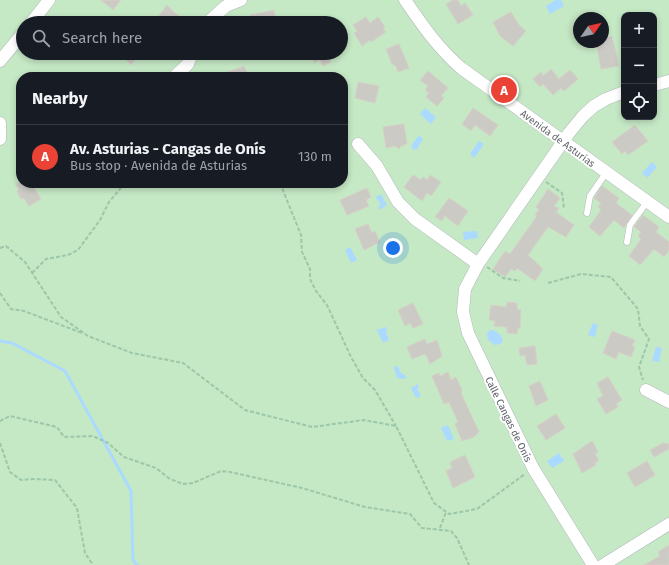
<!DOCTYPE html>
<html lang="en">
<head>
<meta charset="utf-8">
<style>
	body { margin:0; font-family:"Fira Sans",sans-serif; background:#242831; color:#f1f3f6 }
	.controls { position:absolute; right:12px; top:12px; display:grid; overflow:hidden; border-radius:8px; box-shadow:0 2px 6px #0003 }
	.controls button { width:36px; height:36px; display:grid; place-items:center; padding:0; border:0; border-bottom:1px solid #363941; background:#171b24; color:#f1f3f6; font:20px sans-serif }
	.compass { position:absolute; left:573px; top:12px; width:36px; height:36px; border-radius:50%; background:#171b24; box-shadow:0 2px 6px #0003; rotate:56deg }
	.you { position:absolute; left:393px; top:248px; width:14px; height:14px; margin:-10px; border:3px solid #fff; border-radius:50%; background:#1a73e8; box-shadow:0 0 0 6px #1a73e833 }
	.badge { display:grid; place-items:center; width:26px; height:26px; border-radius:50%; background:#ea4335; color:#fff; font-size:13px; font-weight:700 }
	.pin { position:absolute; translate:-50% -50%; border:2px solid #fff; box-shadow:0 1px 4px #0006 }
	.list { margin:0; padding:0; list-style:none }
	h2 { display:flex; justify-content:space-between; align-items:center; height:52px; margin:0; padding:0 16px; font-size:17px }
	h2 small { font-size:13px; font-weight:400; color:#9ea1a6 }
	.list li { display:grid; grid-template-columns:26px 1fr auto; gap:12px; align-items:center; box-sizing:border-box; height:64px; padding:0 16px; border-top:1px solid #363941 }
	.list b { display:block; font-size:15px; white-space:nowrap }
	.list p { margin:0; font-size:13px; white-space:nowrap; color:#9ea1a6 }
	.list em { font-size:13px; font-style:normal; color:#9ea1a6 }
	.icon { flex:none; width:22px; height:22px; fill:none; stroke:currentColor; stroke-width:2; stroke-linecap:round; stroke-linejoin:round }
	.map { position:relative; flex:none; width:669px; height:565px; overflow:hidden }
	.search { position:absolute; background:#171b24; box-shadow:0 2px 6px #0003; left:16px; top:16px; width:332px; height:44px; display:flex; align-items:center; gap:10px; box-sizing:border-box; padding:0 14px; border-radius:22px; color:#9ea1a6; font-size:15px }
	.panel { position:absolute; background:#171b24; box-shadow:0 2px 6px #0003; left:16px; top:72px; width:332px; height:116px; border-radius:16px }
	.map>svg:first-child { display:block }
	.green { fill:#c5e8c5; fill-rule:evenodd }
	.water { fill:#aadaff }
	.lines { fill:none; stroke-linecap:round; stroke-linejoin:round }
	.stream { stroke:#aadaff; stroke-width:3 }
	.building { fill:#cccac5; stroke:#d6d1c6 }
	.lane-casing { stroke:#b5b8bc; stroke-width:7 }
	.street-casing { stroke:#b5b8bc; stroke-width:13 }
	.path { stroke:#9cc7a9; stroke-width:2; stroke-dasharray:4 2; stroke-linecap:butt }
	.lane { stroke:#fff; stroke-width:6 }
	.street { stroke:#fff; stroke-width:12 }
	.labels { text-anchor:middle; stroke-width:4; stroke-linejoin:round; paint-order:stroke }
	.street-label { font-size:10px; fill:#5f6368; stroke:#fff }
</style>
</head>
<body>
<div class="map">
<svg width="669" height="565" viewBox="0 0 669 565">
	<rect width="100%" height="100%" fill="#f1efe8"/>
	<path class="green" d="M0,0H669V565H0ZM624,15H654V117H624ZM579,18H603V42H579ZM23,23H341V53H23ZM21,77H343V183H21Z"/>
	<path class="water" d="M556,0H561L564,6L550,14L546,6Z
		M425,108L436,117L431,124L420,114Z
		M419,135L423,139L417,149L414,150L411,146Z
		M479,141L484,144L474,158L470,154Z
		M652,162L657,167L647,178L642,173Z
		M381,194L387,205L379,210L378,207L381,205L376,197Z
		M477,231L478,238L464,240L463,232Z
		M350,247L357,260L351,263L345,250Z
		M593,323L598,325L595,337L588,335Z
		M386,327L387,329L386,331L389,340L383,343L377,330Z
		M490,330C495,329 503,336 503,341L500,344L495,345L488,340L487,334Z
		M656,347L662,348L659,362L652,361Z
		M395,366H398L400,372L406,376V379L397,378L394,368Z
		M418,384L419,386L417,388L421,396L416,398L411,388Z
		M448,425L454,439L447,441L441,428Z
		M559,453L564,461L552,468L547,461Z"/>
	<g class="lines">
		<path class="stream" d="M0,341L12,343L65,371L131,491L133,560L137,565"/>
	</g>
	<path class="building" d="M101,0H121L113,10Z
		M453,0H458L461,6L465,3L473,15L458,24L446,4Z
		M167,5L175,13L188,23H166L158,17Z
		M274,10L277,23H252L250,15Z
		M511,12L519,25L526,31L513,46L500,36L493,22Z
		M366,17L370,23L378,17L385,27L383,28L386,32L371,42L370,40L362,46L354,33L357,31L353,25Z
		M612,36L619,66L601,69L596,42H603V38Z
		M399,44L409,68L398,72L396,66L392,64L386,49Z
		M119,53H135L138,57L131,65Z
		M310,53H337L328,57L331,62L323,66L320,60L314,63Z
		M244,66L249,77H217V76Z
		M551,69L559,79L570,70L578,79L564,91L561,88L553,95L543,84L540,87L533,79L541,72L543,76Z
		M428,71L448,88L441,96L444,98L437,106L426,97L429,93L425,90L428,86L420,80Z
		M358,82L379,86L375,103L355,98Z
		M473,108L498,125L490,136L475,125L471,131L462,124Z
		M404,124L407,144L401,146L399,149L395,146L386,148L383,127Z
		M635,125L648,141L628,155L625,151L622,154L612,142Z
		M413,175L421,180L423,177L428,180L430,175L441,182L431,196L427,193L422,201L404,187Z
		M15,183H31L41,199L29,206L24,198L21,199L17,191L19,190Z
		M602,186L619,198L616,203L632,215L624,228L614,220L600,236L589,227L601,210L598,207L601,203L594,198Z
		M367,188L371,197L366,200L369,206L347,215L340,200Z
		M548,189L560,198L554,206L559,209L556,212L574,225L566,237L548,227L535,245L528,255L543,269L535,281L517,268L515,271L511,269L505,277L493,269L505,251L510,254L537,216L535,215L539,210L536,207Z
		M449,198L468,211L458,226L445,216L442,221L435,217Z
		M643,215L659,227L656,232L669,242V250L664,257L654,249L640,265L629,256L641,239L638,236L641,232L634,227Z
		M368,224L372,233L375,231L380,242L364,250L355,229Z
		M507,302L517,303V309L521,310L520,328H518L517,334L507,333V327L494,326L495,321L489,320L491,305L506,307Z
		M413,303L423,324L413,328L410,323L405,326L398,310Z
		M612,331L635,340L632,346L635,347L631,357L619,352L616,359L603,353Z
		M425,339L427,344L437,340L442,356L430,364L426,355L424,354L412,359L407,347Z
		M535,346L537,364L527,365L525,355L520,356L519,348Z
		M448,372L451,380L456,377L462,390L461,393L479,432L474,437L462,441L455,424L458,422L449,402L444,404L432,376L439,373L440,376Z
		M608,377L622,400L616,404L618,407L606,414L597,399L603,396L597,383Z
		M540,381L548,400L536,406L529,386Z
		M556,414L565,428L546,440L537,426Z
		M592,441L598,452L595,454L599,460L595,463L596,465L582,473L573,454Z
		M663,443L669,444V449L654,457L650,450Z
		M465,455L475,477L453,488L446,471L452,468L450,462Z
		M647,461L655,475L635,487L627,473Z
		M669,545V565H644L660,556L658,552Z"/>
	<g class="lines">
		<defs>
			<path id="lane" d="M587,213L590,196L606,173
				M627,242L630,225L647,202"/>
			<path id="street" d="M405,0C422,25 438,48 461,68L669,217
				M31,23L49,0
				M207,23L226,6L241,0
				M0,61L23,33
				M174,77L188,64L192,53
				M654,85L669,81
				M0,123V139
				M358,144L377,166L398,202L415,219L478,264
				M646,390L669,402
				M593,565L533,468L468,333L463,312L465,289L478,264L569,133L583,116L594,106L606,99L624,92
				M603,565L669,524"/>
		</defs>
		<use href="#lane" class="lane-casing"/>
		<use href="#street" class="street-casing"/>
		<path class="path" d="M546,182L562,193L564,208
			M280,183L301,235L302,252L310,269V279L316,291L327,305L351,357L363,378L375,390L396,426
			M0,248L6,246L25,262L61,317L88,336L132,353L183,363L245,410L312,427L364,420L396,426L434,503L449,514L477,509L525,474
			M487,267L503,278L520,281
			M32,273L46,259L68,255L78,250L100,220L109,202L125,183
			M548,283L581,274L611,277L638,309L640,326L649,339L639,367L643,380
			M0,293L11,309L24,311L82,333
			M0,421L10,416L57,427L64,437L93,436L108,443L124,457L156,468L170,479L183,484L193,483L221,471L230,472L302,488L365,507L410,514L422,528L451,531L457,538L469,565
			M0,443L10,472L21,480L33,479L55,480L77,508L85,553L93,565
			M440,528L446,512"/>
		<use href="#lane" class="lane"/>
		<use href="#street" class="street"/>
	</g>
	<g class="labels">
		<g class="street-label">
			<text transform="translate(558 138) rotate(36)" y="4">Avenida de Asturias</text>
			<text transform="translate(509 419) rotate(64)" y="4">Calle Cangas de Onís</text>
		</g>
	</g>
</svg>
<div class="controls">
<button>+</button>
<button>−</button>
<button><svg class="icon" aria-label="locate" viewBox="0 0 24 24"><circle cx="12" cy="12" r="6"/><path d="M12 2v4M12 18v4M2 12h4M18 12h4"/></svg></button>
</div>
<svg class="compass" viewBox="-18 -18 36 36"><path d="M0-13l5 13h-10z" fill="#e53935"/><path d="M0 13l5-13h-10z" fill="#9ea1a6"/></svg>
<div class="you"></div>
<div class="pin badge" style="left:504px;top:90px">A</div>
<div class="search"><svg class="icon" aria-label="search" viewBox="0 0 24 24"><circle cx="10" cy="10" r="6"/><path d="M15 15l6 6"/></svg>Search here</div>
<section class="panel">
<h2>Nearby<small></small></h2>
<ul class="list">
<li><span class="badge">A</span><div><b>Av. Asturias - Cangas de Onís</b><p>Bus stop · Avenida de Asturias</p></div><em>130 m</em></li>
</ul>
</section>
</div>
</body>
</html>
